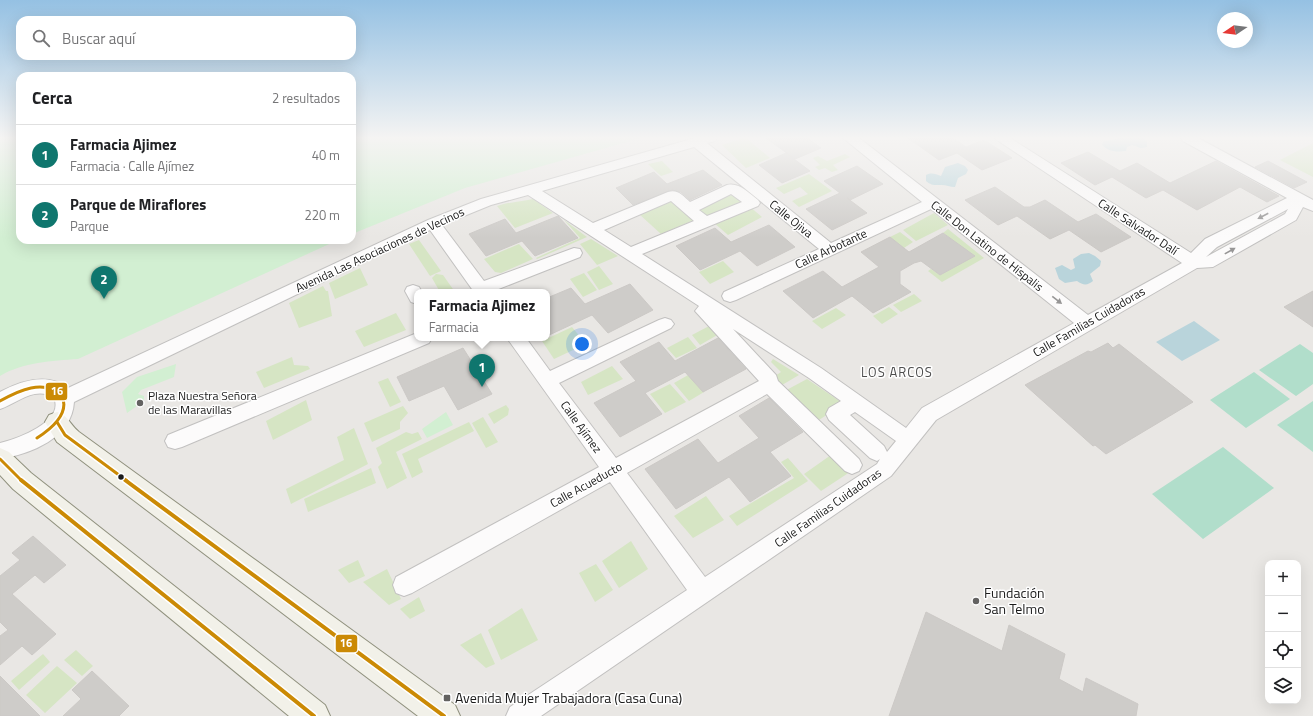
<!DOCTYPE html>
<html lang="es">
<head>
<meta charset="utf-8">
<style>
	body { margin:0; font-family:"Titillium Web",sans-serif; background:#f6f6f6; color:#202124 }
	.controls { position:absolute; right:12px; bottom:12px; display:grid; overflow:hidden; border-radius:8px; box-shadow:0 4px 16px #0002 }
	.controls button { width:36px; height:36px; display:grid; place-items:center; padding:0; border:0; border-bottom:1px solid #e0e0e0; background:#fff; color:#202124; font:20px sans-serif }
	.compass { position:absolute; left:1217px; top:12px; width:36px; height:36px; border-radius:50%; background:#fff; box-shadow:0 4px 16px #0002; rotate:257deg }
	.you { position:absolute; left:582px; top:344px; width:14px; height:14px; margin:-10px; border:3px solid #fff; border-radius:50%; background:#1a73e8; box-shadow:0 0 0 6px #1a73e833 }
	.badge { display:grid; place-items:center; width:26px; height:26px; border-radius:50%; background:#0f766e; color:#fff; font-size:13px; font-weight:700 }
	.pin { position:absolute; translate:-50% -33px; filter:drop-shadow(0 1px 2px #0008) }
	.pin::after { content:''; position:absolute; top:21px; width:14px; height:12px; background:inherit; clip-path:polygon(0 0,100% 0,50% 100%) }
	.popup { position:absolute; left:414px; top:289px; width:136px; height:52px; box-sizing:border-box; display:grid; place-content:center; border-radius:8px; background:#fff; filter:drop-shadow(0 1px 3px #0005); font-size:13px; white-space:nowrap; color:#757577 }
	.popup b { font-size:15px; color:#202124 }
	.popup::after { content:''; position:absolute; left:50%; top:100%; margin-left:-8px; border:8px solid transparent; border-top-color:#fff }
	.list { margin:0; padding:0; list-style:none }
	h2 { display:flex; justify-content:space-between; align-items:center; height:52px; margin:0; padding:0 16px; font-size:17px }
	h2 small { font-size:13px; font-weight:400; color:#757577 }
	.list li { display:grid; grid-template-columns:26px 1fr auto; gap:12px; align-items:center; box-sizing:border-box; height:60px; padding:0 16px; border-top:1px solid #e0e0e0 }
	.list b { display:block; font-size:15px; white-space:nowrap }
	.list p { margin:0; font-size:13px; white-space:nowrap; color:#757577 }
	.list em { font-size:13px; font-style:normal; color:#757577 }
	.icon { flex:none; width:22px; height:22px; fill:none; stroke:currentColor; stroke-width:2; stroke-linecap:round; stroke-linejoin:round }
	.map { position:relative; flex:none; width:1313px; height:716px; overflow:hidden }
	.search { position:absolute; background:#fff; box-shadow:0 4px 16px #0002; left:16px; top:16px; width:340px; height:44px; display:flex; align-items:center; gap:10px; box-sizing:border-box; padding:0 14px; border-radius:12px; color:#757577; font-size:15px }
	.panel { position:absolute; background:#fff; box-shadow:0 4px 16px #0002; left:16px; top:72px; width:340px; height:172px; border-radius:12px }
	.map>svg:first-child { display:block }
	.grass { fill:#d6e5c4 }
	.park { fill:#d2efd2 }
	.pitch { fill:#b1decb }
	.water { fill:#b9d4db }
	.building { fill:#ceccc9; stroke:#ccc9c6 }
	.lines { fill:none; stroke-linecap:round; stroke-linejoin:round }
	.street-casing { stroke:#c2c1c0; stroke-width:2 }
	.secondary-casing { stroke:#90917e; stroke-width:2 }
	.street { fill:#fcfbfb; fill-rule:evenodd }
	.secondary { fill:#f2f1e9; fill-rule:evenodd }
	.bus-1-far1-casing { stroke:#fff; stroke-width:6 }
	.bus-1-casing { stroke:#fff; stroke-width:7 }
	.bus-1-far1 { stroke:#cb8a05; stroke-width:3 }
	.bus-1 { stroke:#cb8a05; stroke-width:4 }
	.oneway { fill:#979696 }
	.poi-dot { fill:#636261; stroke:#fff; stroke-width:1.5 }
	.bus-dot { fill:#1b1b1b; stroke:#fff; stroke-width:1.5 }
	.labels { text-anchor:middle; stroke-width:3; stroke-linejoin:round; paint-order:stroke }
	.street-label { font-size:12px; fill:#1b1b1b; stroke:#fff }
	.poi-label { font-size:12px; fill:#1b1b1b; stroke:#fff; text-anchor:start }
	.neighbourhood-label { font-size:13px; letter-spacing:1px; fill:#4e4e4e; stroke:#fff }
	.near-poi-label { font-size:14px; fill:#1b1b1b; stroke:#fff; text-anchor:start }
	.line-badge { stroke:#fff; stroke-width:1.5 }
	.badge-label { font-size:11px; text-anchor:middle; font-weight:bold; fill:#fff }
</style>
</head>
<body>
<div class="map">
<svg width="1313" height="716" viewBox="0 0 1313 716">
	<rect width="100%" height="100%" fill="#e9e7e4"/>
	<path class="grass" d="M742,138H746L770,158L746,168L722,145Z
		M1313,143V177L1280,160Z
		M845,154L850,157L833,165L838,170L832,172L825,168L819,170L815,167L820,165L813,158L818,156L827,161Z
		M662,161L673,172L661,176L648,164Z
		M809,174L832,191L799,207L792,201L808,194L800,187L784,194L776,188Z
		M734,194L746,204L708,220L695,210Z
		M677,198L699,218L661,234L639,214Z
		M533,199L553,213L515,228L497,206C509,202 520,202 533,199Z
		M749,206L762,217L728,235L713,222Z
		M934,213L948,225L916,241L903,230Z
		M564,220L587,237L537,259L536,258L580,238Z
		M948,229L984,258L942,282L928,271L931,269L940,275L974,256L943,233Z
		M900,232L913,242L901,250L890,237Z
		M591,239L618,256L597,265L580,244Z
		M419,240L441,271L430,276L409,244Z
		M519,244L533,259L501,273L495,272L484,259Z
		M723,261L734,272L710,284L699,272Z
		M599,266L613,284L599,290L587,272Z
		M360,268L368,285L335,299L329,283Z
		M584,273L597,290L583,297L570,279Z
		M436,274L443,275L455,292H440L432,278Z
		M323,286L326,291H328L332,316L299,328L289,303Z
		M914,294L922,301L901,312L893,305Z
		M889,307L898,314L882,324L873,316Z
		M836,308L846,315L822,329L812,321Z
		M396,313L406,330L364,347L355,331Z
		M711,325L719,334L700,345L692,335Z
		M572,327L586,344L554,359L542,341Z
		M688,337L697,348L676,358L667,348Z
		M292,357L294,365L308,366L310,369L264,388L256,372Z
		M773,359L799,375L777,388L769,380L781,372L771,362Z
		M612,366L623,379L588,395L581,382Z
		M690,374L704,392L689,401L674,383Z
		M388,378L401,402L390,407L378,382Z
		M807,379L844,404L811,425L779,394Z
		M670,384L686,402L665,413L650,394Z
		M306,400L312,420L273,440L266,421Z
		M506,405L509,409L508,415L494,424L488,414Z
		M403,406L408,413L400,422V429L372,442L364,423Z
		M483,417L498,442L486,448L472,423Z
		M469,422L474,431L418,459L423,472L412,478L402,454Z
		M354,428L368,464L291,504L286,489L344,460L337,437Z
		M406,432L412,434L418,432L422,439L396,452L407,478L387,489L378,467L382,463L376,448Z
		M838,450L856,468L821,491L804,474Z
		M788,458L808,481L737,526L729,516L794,478L781,462Z
		M371,468L376,483L308,512L304,499Z
		M706,496L724,520L693,538L674,516Z
		M631,541L648,569L619,588L602,561Z
		M358,560L365,576L349,583L338,570Z
		M596,564L613,590L595,602L579,573Z
		M387,569L401,599L389,605L363,582Z
		M419,597L425,611L410,619L400,609Z
		M522,608L538,640L501,660L488,630Z
		M481,633L495,664L486,668L460,645Z
		M76,650L93,666L82,676L64,660Z
		M43,654L50,662L19,690L11,681Z
		M57,666L77,683L45,713L26,695Z"/>
	<path class="park" d="M0,138H20V240H338L78,359C52,361 23,362 0,376Z
		M352,138H641L465,188L352,234Z
		M176,364L174,377L141,390L138,394L144,396V401L127,413L122,392L137,377Z
		M446,412L453,425L427,438L422,429Z"/>
	<path class="pitch" d="M1300,344L1313,353V384L1296,396L1259,370Z
		M1254,372L1290,399L1246,428L1210,400Z
		M1313,401V452L1277,425Z
		M1223,447L1274,488L1203,539L1152,494Z"/>
	<path class="water" d="M1119,138H1144L1147,142V147L1141,148L1132,145L1127,147L1126,151C1117,152 1109,152 1102,145L1103,142Z
		M958,163L965,166L968,170L966,174L958,178L955,187C950,187 946,185 942,185C935,185 932,186 926,181V175C932,172 935,174 941,176L945,167Z
		M1089,253L1095,256L1101,261L1100,266L1090,274L1093,281C1087,286 1083,285 1077,281L1065,283L1059,279L1055,268L1062,265L1071,270L1075,268L1073,259L1081,254Z
		M1194,321L1220,340L1182,361L1156,342Z"/>
	<path class="building" d="M766,138H807L821,148L795,159Z
		M908,138H953L966,147L984,140L1012,158L982,170L957,153L939,160Z
		M1088,152L1120,171L1137,163L1170,183L1216,161L1279,196L1267,202L1240,187L1197,210L1163,190L1146,198L1112,177L1095,185L1061,163Z
		M786,153L810,171L782,183L759,165Z
		M1268,161L1307,182L1294,188L1255,167Z
		M857,166L883,184L850,200L847,198L867,213L832,230L806,209L840,193L824,181Z
		M703,170L722,185L690,200L681,192L672,190L633,205L616,188L654,172L667,184Z
		M995,187L1024,207H1030L1045,200L1078,222L1096,214L1131,237L1101,252L1069,230L1050,239L1017,216L998,225L965,200Z
		M558,216L578,238L535,256L522,241L486,256L469,234L505,219L516,233Z
		M769,225L795,247L757,266L740,251L700,270L676,246L715,228L731,242Z
		M943,233L975,256L940,275L921,261L914,263L900,271V284L911,292L873,313L852,296L813,318L783,291L823,271L842,287L879,267L861,252L890,237L909,252Z
		M630,284L653,310L608,333L592,315L547,336V298L571,288L585,304Z
		M1313,291V327L1284,307Z
		M718,338L746,369L703,392L685,372L645,393L662,414L620,437L594,403L636,381L620,362L659,342L675,361Z
		M1108,343L1113,348L1119,344L1193,402L1106,454L1095,445L1093,446L1025,385L1088,351L1091,352Z
		M463,348L492,394L458,410L444,386L409,401L397,377Z
		M769,398L803,432L770,452L791,476L750,502L729,477L676,509L645,469L698,439L718,463L759,438L739,416Z
		M33,536L66,565L44,583L35,575L12,594L56,634L32,655L22,646L0,665V636L8,630L0,622V576L20,560L12,553Z
		M926,612L1002,651L1009,625L1065,654L1059,679L1083,692L1086,678L1138,704L1136,716H889Z
		M92,671L129,706L119,716H63L81,699L72,690Z
		M0,676L40,716H0Z"/>
	<g class="lines">
		<defs>
			<path id="street" d="M695,138H717L715,141L707,143L831,243L922,202L843,138H859L1088,315L1182,263L994,138H1010L1191,253L1205,239L1287,198L1183,141L1181,138H1198L1313,200V211L1303,207L1296,220L1213,267L1197,268L936,420L891,476L541,716H506L510,707L687,590L610,482L412,593L404,596L396,593L393,585L396,577L599,467L507,338H526L550,371L659,320L665,318L671,320L674,324L671,328L559,383L616,458L759,381L695,311L699,306L528,195L491,205L442,225L484,281L574,248L580,249L582,253L580,257L491,292H474L430,230L74,402C72,438 31,454 0,459V443C16,439 65,422 54,398C36,385 17,403 0,409V392C21,381 47,372 68,388L428,220L481,199ZM694,147L819,249L724,292L722,296L724,300L730,302L736,300L931,209L1074,323L922,408L906,428L821,368L642,254L758,206L760,203L758,200C749,193 739,182 727,185L690,202C683,196 678,189 668,192L593,223L542,191ZM731,194L742,202L707,216L699,210ZM671,201L694,221L631,247L604,230ZM1288,209L1285,214L1206,257L1217,247ZM733,329L809,378L841,401L829,408L826,414L829,420L870,458L877,461L880,459L877,464L705,577L627,473L767,394L845,471L852,474L859,471L862,465L859,459L778,381L776,375ZM855,412L896,441L887,452L884,446L850,415Z
				M413,285L419,287L422,292H417V304L411,302L405,291L407,287Z
				M417,333V338H432L429,343L182,447L175,449L168,447L165,441L168,435Z"/>
			<path id="secondary" d="M57,412C69,416 69,424 79,432L455,705L460,716H418L57,442L45,422L49,415Z
				M0,448L9,452L31,473L325,705L330,716H289L13,489L0,475Z"/>
		</defs>
		<use href="#street" class="street-casing"/>
		<use href="#secondary" class="secondary-casing"/>
		<use href="#street" class="street"/>
		<use href="#secondary" class="secondary"/>
		<defs>
			<path id="bus-1-far1" d="M0,401C18,391 44,378 62,396C70,414 51,429 37,438
				M57,422L65,435L127,481
				M0,459L22,481"/>
			<path id="bus-1" d="M21,480L314,716
				M125,480L444,716"/>
		</defs>
		<use href="#bus-1-far1" class="bus-1-far1-casing"/>
		<use href="#bus-1" class="bus-1-casing"/>
		<use href="#bus-1-far1" class="bus-1-far1"/>
		<use href="#bus-1" class="bus-1"/>
	</g>
	<defs><path id="oneway-solid" d="M-6-.8H1V-3.2L6.5 0L1 3.2V.8H-6Z"/></defs>
	<g class="oneway">
		<use href="#oneway-solid" transform="translate(1263 216) rotate(152)"/>
		<use href="#oneway-solid" transform="translate(1230 251) rotate(-29)"/>
		<use href="#oneway-solid" transform="translate(1057 300) rotate(38)"/>
	</g>
	<linearGradient id="sky" x2="0" y2="1"><stop stop-color="#95c1e3"/><stop offset="0.58" stop-color="#f5f4f3"/><stop offset="1" stop-color="#f5f4f3" stop-opacity="0"/></linearGradient>
	<rect width="1313" height="238" fill="url(#sky)"/>
	<g class="poi-dot">
		<circle cx="140" cy="403" r="4"/>
		<circle cx="976" cy="601" r="4"/>
		<rect x="443" y="694" width="8" height="8" rx="2"/>
	</g>
	<circle class="bus-dot" cx="121" cy="477" r="3.5"/>
	<g class="labels">
		<g class="street-label">
			<text transform="translate(791 219) rotate(39)" y="4">Calle Ojiva</text>
			<text transform="translate(1138 227) rotate(33)" y="4">Calle Salvador Dalí</text>
			<text transform="translate(987 246) rotate(38)" y="4">Calle Don Latino de Híspalis</text>
			<text transform="translate(831 249) rotate(-25)" y="4">Calle Arbotante</text>
			<text transform="translate(380 250) rotate(-25)" y="4">Avenida Las Asociaciones de Vecinos</text>
			<text transform="translate(1089 322) rotate(-30)" y="4">Calle Familias Cuidadoras</text>
			<text transform="translate(581 427) rotate(54)" y="4">Calle Ajímez</text>
			<text transform="translate(586 485) rotate(-29)" y="4">Calle Acueducto</text>
			<text transform="translate(828 508) rotate(-35)" y="4">Calle Familias Cuidadoras</text>
		</g>
		<g class="poi-label">
			<text x="148" y="400">Plaza Nuestra Señora<tspan x="148" dy="14">de las Maravillas</tspan></text>
		</g>
		<g class="neighbourhood-label">
			<text x="897" y="377">LOS ARCOS</text>
		</g>
		<g class="near-poi-label">
			<text x="984" y="598">Fundación<tspan x="984" dy="16">San Telmo</tspan></text>
			<text x="455" y="703">Avenida Mujer Trabajadora (Casa Cuna)</text>
		</g>
	</g>
	<g class="line-badge">
		<rect x="45" y="382" width="23" height="19" rx="4" fill="#cb8a05"/>
		<rect x="335" y="634" width="23" height="19" rx="4" fill="#cb8a05"/>
	</g>
	<g class="badge-label">
		<text x="57" y="395">16</text>
		<text x="346" y="647">16</text>
	</g>
</svg>
<div class="controls">
<button>+</button>
<button>−</button>
<button><svg class="icon" aria-label="locate" viewBox="0 0 24 24"><circle cx="12" cy="12" r="6"/><path d="M12 2v4M12 18v4M2 12h4M18 12h4"/></svg></button>
<button><svg class="icon" aria-label="layers" viewBox="0 0 24 24"><path d="M12 4l9 5-9 5-9-5zM3 14l9 5 9-5"/></svg></button>
</div>
<svg class="compass" viewBox="-18 -18 36 36"><path d="M0-13l5 13h-10z" fill="#e53935"/><path d="M0 13l5-13h-10z" fill="#757577"/></svg>
<div class="you"></div>
<div class="pin badge" style="left:482px;top:387px">1</div>
<div class="popup"><b>Farmacia Ajimez</b>Farmacia</div>
<div class="pin badge" style="left:104px;top:299px">2</div>
<div class="search"><svg class="icon" aria-label="search" viewBox="0 0 24 24"><circle cx="10" cy="10" r="6"/><path d="M15 15l6 6"/></svg>Buscar aquí</div>
<section class="panel">
<h2>Cerca<small>2 resultados</small></h2>
<ul class="list">
<li><span class="badge">1</span><div><b>Farmacia Ajimez</b><p>Farmacia · Calle Ajímez</p></div><em>40 m</em></li>
<li><span class="badge">2</span><div><b>Parque de Miraflores</b><p>Parque</p></div><em>220 m</em></li>
</ul>
</section>
</div>
</body>
</html>
